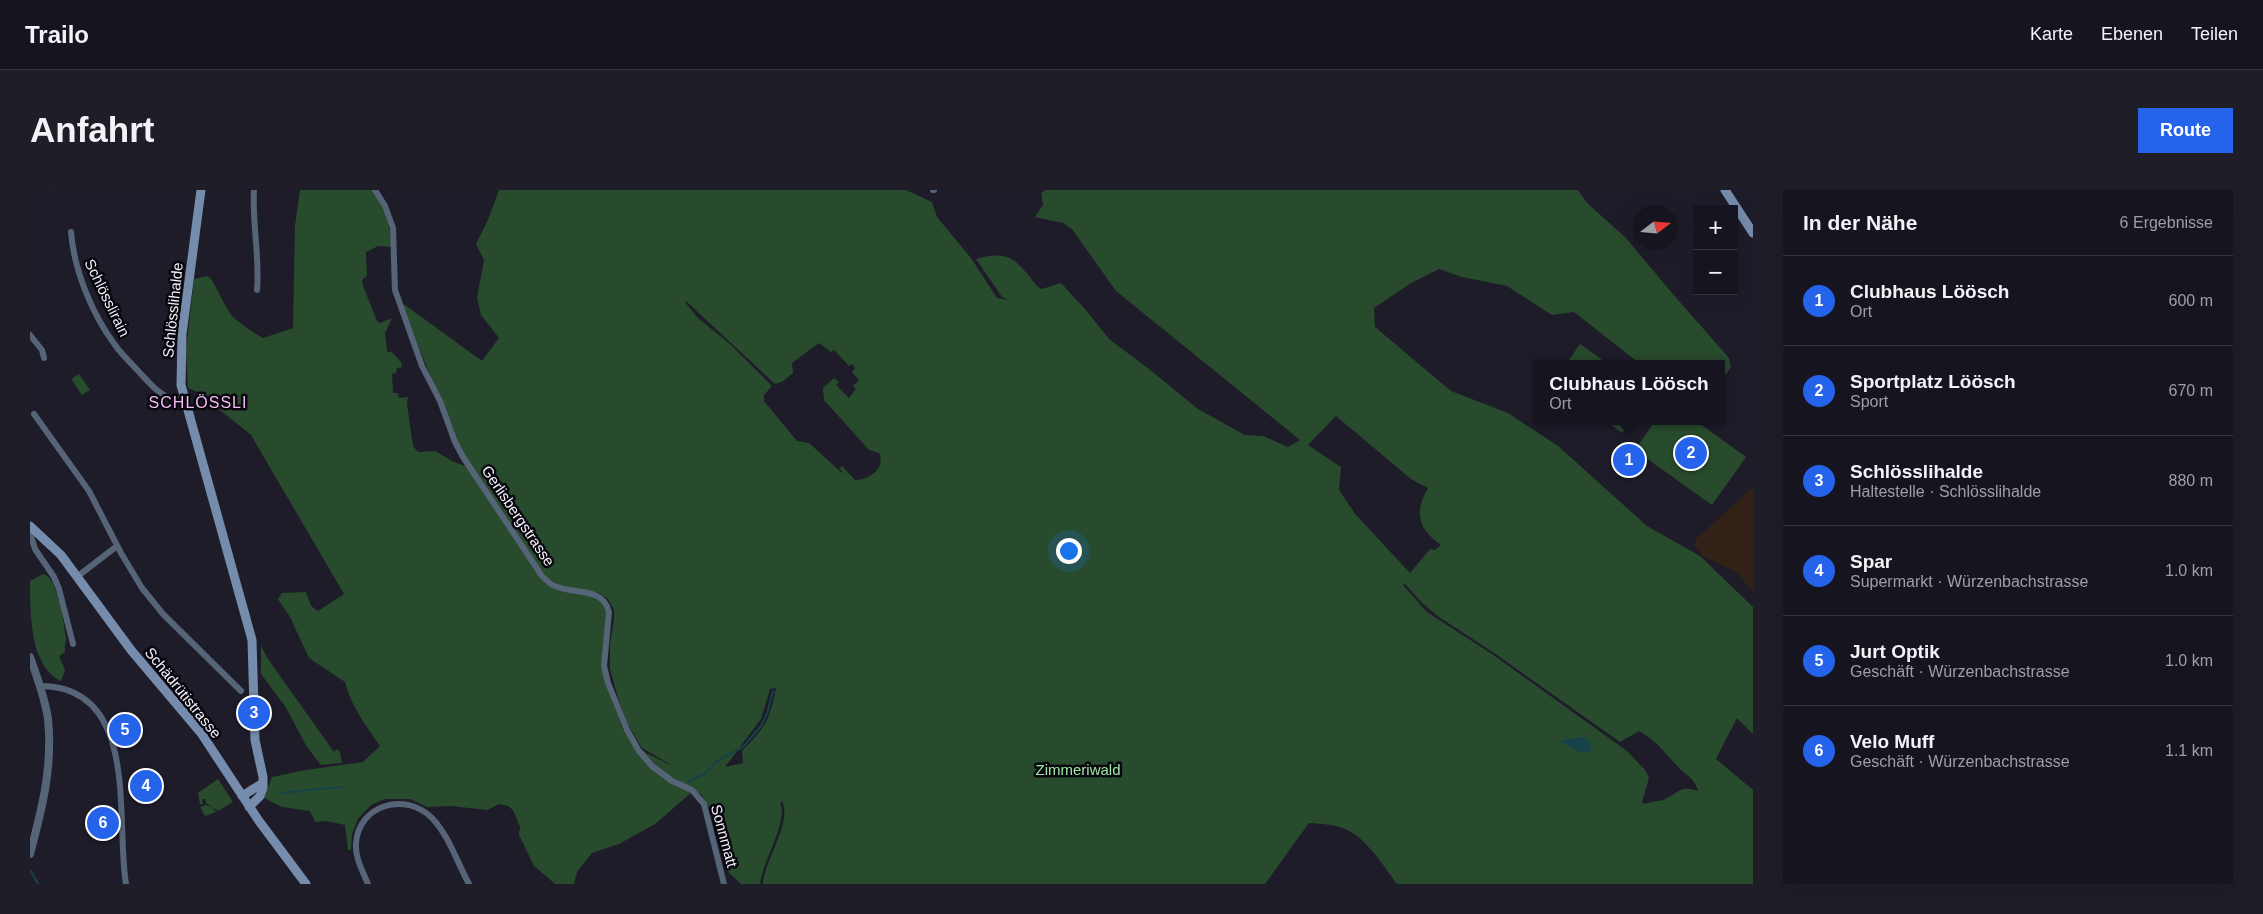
<!DOCTYPE html>
<html lang="de">
<head>
<meta charset="utf-8">
<style>
	body { margin:0; font-family:Helvetica,sans-serif; background:#1f1e28; color:#f1f3f6 }
	.controls { position:absolute; right:15px; top:15px; display:grid; overflow:hidden; border-radius:0px; box-shadow:0 5px 20px #0002 }
	.controls button { width:45px; height:45px; display:grid; place-items:center; padding:0; border:0; border-bottom:1px solid #35343d; background:#16151f; color:#f1f3f6; font:25px sans-serif }
	.compass { position:absolute; left:1603px; top:15px; width:45px; height:45px; border-radius:50%; background:#16151f; box-shadow:0 5px 20px #0002; rotate:74deg }
	.you { position:absolute; left:1038px; top:360px; width:18px; height:18px; margin:-12px; border:4px solid #fff; border-radius:50%; background:#1a73e8; box-shadow:0 0 0 8px #1a73e833 }
	.badge { display:grid; place-items:center; width:32px; height:32px; border-radius:50%; background:#2563eb; color:#fff; font-size:16px; font-weight:700 }
	.pin { position:absolute; translate:-50% -50%; border:2px solid #fff; box-shadow:0 1px 5px #0006 }
	.popup { position:absolute; left:1503px; top:170px; width:192px; height:65px; box-sizing:border-box; display:grid; place-content:center; border-radius:0px; background:#16151f; filter:drop-shadow(0 1px 4px #0005); font-size:16px; white-space:nowrap; color:#9e9fa4 }
	.popup b { font-size:19px; color:#f1f3f6 }
	.popup::after { content:''; position:absolute; left:50%; top:100%; margin-left:-10px; border:10px solid transparent; border-top-color:#16151f }
	.list { margin:0; padding:0; list-style:none }
	h2 { display:flex; justify-content:space-between; align-items:center; height:65px; margin:0; padding:0 20px; font-size:21px }
	h2 small { font-size:16px; font-weight:400; color:#9e9fa4 }
	.list li { display:grid; grid-template-columns:32px 1fr auto; gap:15px; align-items:center; box-sizing:border-box; height:90px; padding:0 20px; border-top:1px solid #35343d }
	.list b { display:block; font-size:19px; white-space:nowrap }
	.list p { margin:0; font-size:16px; white-space:nowrap; color:#9e9fa4 }
	.list em { font-size:16px; font-style:normal; color:#9e9fa4 }
	.map { position:relative; flex:none; width:1723px; height:694px; overflow:hidden; border-radius:0px }
	header { display:flex; align-items:center; gap:30px; box-sizing:border-box; height:70px; padding:0 25px; background:#16151f; border-bottom:1px solid #35343d }
	header strong { font-size:24px }
	nav { display:flex; gap:28px; margin-inline-start:auto; font-size:18px }
	.intro { display:flex; align-items:center; justify-content:space-between; box-sizing:border-box; height:120px; padding:0 30px }
	h1 { margin:0; font-size:35px }
	.button { padding:12px 22px; border-radius:0px; background:#2563eb; color:#fff; font-size:18px; font-weight:700 }
	main { display:flex; gap:30px; padding:0 30px }
	aside { flex:1; background:#16151f; border-radius:0px; box-shadow:0 5px 20px #0002 }
	.map>svg:first-child { display:block }
	.industrial { fill:#312117 }
	.green { fill:#284b2d; fill-rule:evenodd }
	.water { fill:#16424a }
	.lines { fill:none; stroke-linecap:round; stroke-linejoin:round }
	.stream { stroke:#16424a; stroke-width:2 }
	.minor { stroke:#566478; stroke-width:6 }
	.tertiary { stroke:#566478; stroke-width:8 }
	.secondary { stroke:#758cac; stroke-width:9 }
	.labels { text-anchor:middle; stroke-width:5; stroke-linejoin:round; paint-order:stroke }
	.street-label { font-size:15px; fill:#f4f3fc; stroke:#08070d }
	.park-label { font-size:15px; fill:#9ee5a6; stroke:#08070d }
	.neighbourhood-label { font-size:16px; letter-spacing:1px; fill:#f4bcf6; stroke:#08070d }
</style>
</head>
<body>
<header>
<strong>Trailo</strong>
<nav><a>Karte</a><a>Ebenen</a><a>Teilen</a></nav>
</header>
<div class="intro"><h1>Anfahrt</h1><a class="button">Route</a></div>
<main>
<div class="map">
<svg width="1723" height="694" viewBox="0 0 1723 694">
	<rect width="100%" height="100%" fill="#1e1c29"/>
	<path class="industrial" d="M1723,297V402L1706,382L1672,366L1665,356L1666,349Z"/>
	<path class="green" d="M270,0H343C356,21 359,32 362,57L348,56L336,62L337,86L332,90L333,96L347,131L350,133L362,128L355,143L357,162H362L371,172L372,177L367,178L366,183L362,184L363,203H368L369,208L378,207L377,214L383,256L388,262L405,261L422,271L437,277L510,388L572,410L577,423L575,492L593,539L610,565L661,603L625,634L589,654L562,663L547,682L544,694H525L504,676L489,645L490,637L483,620L478,616L469,614L457,620L421,616L397,617L380,609H355L341,615L328,629L322,644L321,660H318L315,635L296,631L285,632L280,621L252,617L234,608L242,587L276,580L333,572L350,556C336,536 321,516 315,492L279,468L260,427L248,409L252,403L276,402L281,416L288,421L314,404L221,245L168,202L158,198L156,160L164,89L177,86L180,88C187,97 197,122 204,128C213,135 222,142 233,148L263,138L265,36Z
		M469,0H876L902,12L907,27L941,68L967,108L979,110L972,107L946,69C981,59 988,72 1008,97L1012,99L1031,93L1055,119L1079,149L1119,179L1168,219L1215,245L1233,246L1258,257L1270,250L1086,101L1042,39L1033,33L1005,27L1013,15L1011,3L1016,0H1548L1557,13L1596,48L1642,103L1699,168L1701,177L1692,190V174H1610L1544,122L1522,125L1477,96L1432,87L1409,79L1381,93L1344,118L1345,137L1421,201L1478,223L1528,256L1617,336L1670,366L1723,417V544L1707,528L1686,569L1723,600V694H1367C1356,679 1335,647 1317,640C1305,634 1292,634 1279,633L1235,694H733C734,671 763,631 752,611L750,613C759,631 732,672 730,694H711L696,680L680,619L671,604L639,588L616,566L611,559L616,563L643,576L612,558L597,533L589,511L580,479V453L584,429V420L578,409L569,403L530,395L518,389L511,379L437,269L425,248L372,115H375L452,171L469,148L451,125L447,108L454,70L446,54L458,30ZM655,112H657L745,194L752,192L763,183L762,173L789,153L801,162L804,160L819,176L822,174L825,178L822,182L829,190L823,196L826,199L819,208L806,195L809,192L804,188L793,198L794,210L839,260L849,263C856,278 839,290 825,290L812,276L809,278L813,282L812,283L779,253L767,251L734,211V205L742,196L700,154L668,128ZM1306,226L1381,289L1398,298C1384,322 1388,339 1411,355L1405,360L1400,359L1380,383L1326,325L1309,300L1311,277L1278,255ZM1375,394L1392,413L1409,427L1464,463L1590,552L1609,541C1630,553 1635,564 1651,580C1659,587 1665,589 1668,601C1648,595 1651,602 1635,609C1628,612 1621,611 1615,614L1612,612L1619,588L1615,580L1597,561L1462,464L1397,422L1373,395ZM746,498C739,532 736,536 712,561L713,573L695,577L731,529L740,499Z
		M1550,154L1578,174H1536Z
		M49,184L60,200L52,205L41,189Z
		M1576,231H1601L1592,243Z
		M1625,231H1666L1716,267L1682,315L1605,260Z
		M13,384C28,387 34,434 36,448C36,453 34,457 35,462L29,466L35,480L31,491C0,477 0,424 0,391Z
		M231,456L238,469L304,562L307,559L310,562L312,573L291,575L277,557L255,516L231,484Z
		M188,589L203,612L188,621L176,613L175,609H172L173,614H170L168,603Z
		M176,615L182,617L186,622L175,626L170,617Z"/>
	<path class="water" d="M1551,547C1559,548 1561,551 1561,559L1557,563H1552L1529,551Z"/>
	<g class="lines">
		<path class="stream" d="M20,0H21
			M658,591L675,584L687,571L713,557L731,536L737,524L743,501
			M249,603L311,597
			M1,681L8,694"/>
		<path class="minor" d="M224,0C222,34 230,67 227,100
			M345,0L355,16L363,38L365,100L392,176L410,211L425,252L433,267L512,386C515,389 518,392 521,394C541,406 573,395 579,422L574,476L578,493L597,540L609,561L622,576L642,591L662,600L674,614L694,694
			M903,0H904
			M41,42C44,80 62,124 85,155C92,165 102,174 110,183C123,197 134,211 154,210
			M0,145L12,160L14,168
			M4,224L59,301L91,363L112,398L133,424L211,501
			M4,340L1,346L5,359L24,387L29,399L43,454
			M48,386L87,356
			M9,496C111,495 85,630 96,694
			M338,694C333,682 325,668 326,654C328,615 375,601 402,628C419,646 427,672 439,694"/>
		<path class="tertiary" d="M0,467C7,487 15,508 18,529C23,576 12,619 0,664"/>
		<path class="secondary" d="M171,0L152,144L151,195L222,450L225,550L233,587V598L230,606L219,617
			M1695,0L1723,43
			M0,336L31,365L101,460L171,543L229,631L276,694
			M212,606L233,593"/>
	</g>
	<g class="labels">
		<g class="street-label">
			<text transform="translate(77 108) rotate(64)" y="5">Schlösslirain</text>
			<text transform="translate(143 120) rotate(-84)" y="5">Schlösslihalde</text>
			<text transform="translate(488 326) rotate(56)" y="5">Gerlisbergstrasse</text>
			<text transform="translate(153 503) rotate(51)" y="5">Schädrütistrasse</text>
			<text transform="translate(694 646) rotate(75)" y="5">Sonnmatt</text>
		</g>
		<g class="park-label">
			<text x="1048" y="585">Zimmeriwald</text>
		</g>
		<g class="neighbourhood-label">
			<text x="168" y="218">SCHLÖSSLI</text>
		</g>
	</g>
</svg>
<div class="controls">
<button>+</button>
<button>−</button>
</div>
<svg class="compass" viewBox="-18 -18 36 36"><path d="M0-13l5 13h-10z" fill="#e53935"/><path d="M0 13l5-13h-10z" fill="#9e9fa4"/></svg>
<div class="you"></div>
<div class="pin badge" style="left:1599px;top:270px">1</div>
<div class="popup"><b>Clubhaus Löösch</b>Ort</div>
<div class="pin badge" style="left:1661px;top:263px">2</div>
<div class="pin badge" style="left:224px;top:523px">3</div>
<div class="pin badge" style="left:116px;top:596px">4</div>
<div class="pin badge" style="left:95px;top:540px">5</div>
<div class="pin badge" style="left:73px;top:633px">6</div>
</div>
<aside>
<h2>In der Nähe<small>6 Ergebnisse</small></h2>
<ul class="list">
<li><span class="badge">1</span><div><b>Clubhaus Löösch</b><p>Ort</p></div><em>600 m</em></li>
<li><span class="badge">2</span><div><b>Sportplatz Löösch</b><p>Sport</p></div><em>670 m</em></li>
<li><span class="badge">3</span><div><b>Schlösslihalde</b><p>Haltestelle · Schlösslihalde</p></div><em>880 m</em></li>
<li><span class="badge">4</span><div><b>Spar</b><p>Supermarkt · Würzenbachstrasse</p></div><em>1.0 km</em></li>
<li><span class="badge">5</span><div><b>Jurt Optik</b><p>Geschäft · Würzenbachstrasse</p></div><em>1.0 km</em></li>
<li><span class="badge">6</span><div><b>Velo Muff</b><p>Geschäft · Würzenbachstrasse</p></div><em>1.1 km</em></li>
</ul>
</aside>
</main>
</body>
</html>
